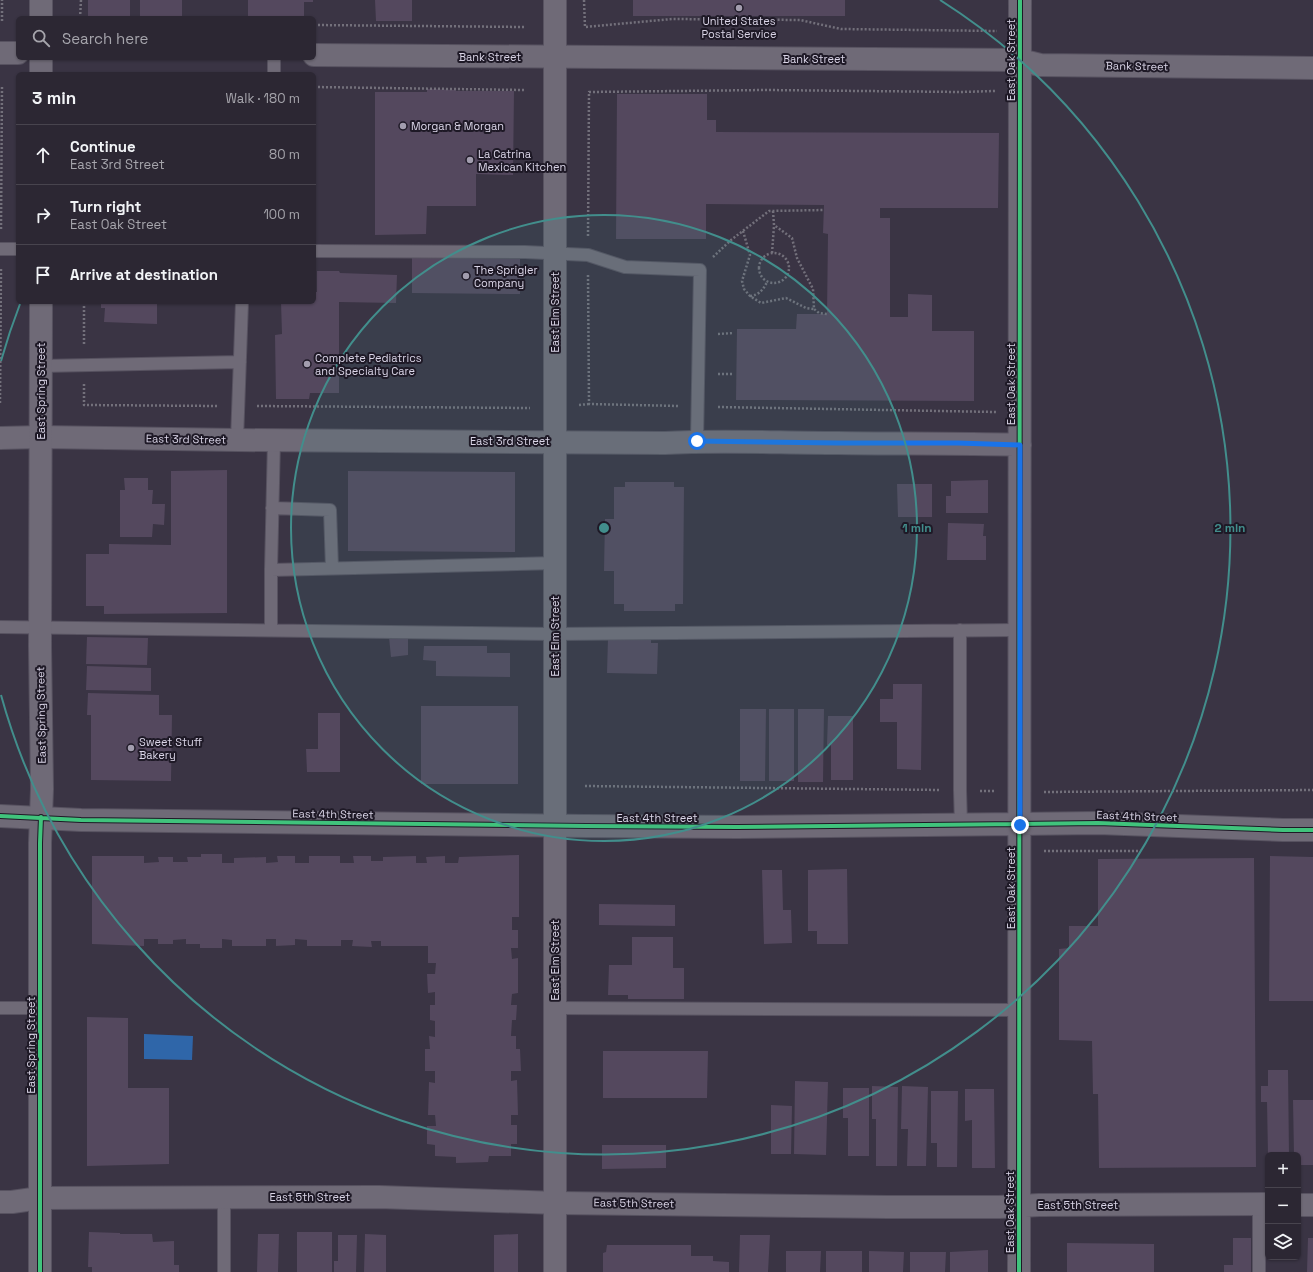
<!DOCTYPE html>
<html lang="en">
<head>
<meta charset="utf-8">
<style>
	body { margin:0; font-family:"Space Grotesk",sans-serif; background:#342f3b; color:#f1f3f6 }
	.controls { position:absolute; right:12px; bottom:12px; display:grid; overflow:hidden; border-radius:6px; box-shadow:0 1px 3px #0004 }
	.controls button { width:36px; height:36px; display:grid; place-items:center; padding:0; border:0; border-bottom:1px solid #48444e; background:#2c2733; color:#f1f3f6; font:20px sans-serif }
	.stop { position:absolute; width:12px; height:12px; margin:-9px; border:3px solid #1a73e8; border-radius:50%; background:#fff }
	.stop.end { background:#1a73e8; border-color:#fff; box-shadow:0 1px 4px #0008 }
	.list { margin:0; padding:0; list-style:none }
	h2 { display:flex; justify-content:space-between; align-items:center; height:52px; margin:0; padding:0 16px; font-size:17px }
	h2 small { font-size:13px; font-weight:400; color:#a6a5ac }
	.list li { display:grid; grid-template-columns:26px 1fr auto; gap:12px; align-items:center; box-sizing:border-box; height:60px; padding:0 16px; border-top:1px solid #48444e }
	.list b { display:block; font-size:15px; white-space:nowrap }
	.list p { margin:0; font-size:13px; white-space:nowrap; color:#a6a5ac }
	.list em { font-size:13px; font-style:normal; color:#a6a5ac }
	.icon { flex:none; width:22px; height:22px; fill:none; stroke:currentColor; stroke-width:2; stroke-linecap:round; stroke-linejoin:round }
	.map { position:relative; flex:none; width:1313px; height:1272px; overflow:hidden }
	.search { position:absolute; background:#2c2733; box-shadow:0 1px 3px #0004; left:16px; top:16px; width:300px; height:44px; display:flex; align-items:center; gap:10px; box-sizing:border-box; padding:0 14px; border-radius:6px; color:#a6a5ac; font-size:15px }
	.panel { position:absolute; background:#2c2733; box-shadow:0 1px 3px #0004; left:16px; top:72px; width:300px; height:232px; border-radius:6px }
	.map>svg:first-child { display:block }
	.water { fill:#2f66a9 }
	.building { fill:#54485e }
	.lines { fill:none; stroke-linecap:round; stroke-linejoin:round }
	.service-casing { stroke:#575260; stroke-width:14 }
	.minor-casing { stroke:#575260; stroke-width:24 }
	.secondary-casing { stroke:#575260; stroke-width:24 }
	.path { stroke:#73707b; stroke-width:2.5; stroke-dasharray:2 2; stroke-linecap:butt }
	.service { stroke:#6f6a77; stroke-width:12 }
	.minor { stroke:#6f6a77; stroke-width:22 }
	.secondary { stroke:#6f6a77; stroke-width:22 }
	.cycleway-casing { stroke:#1e1926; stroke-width:6 }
	.cycleway { stroke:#40c37c; stroke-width:4 }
	.route { stroke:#1a73e8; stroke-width:5 }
	.ring { fill:none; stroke:#428e8c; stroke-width:2 }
	.poi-dot { fill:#a29dae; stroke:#1e1926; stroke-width:1.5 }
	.labels { text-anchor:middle; stroke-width:4; stroke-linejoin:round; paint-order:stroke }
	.poi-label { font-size:11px; fill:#dad5e7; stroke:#1e1926; text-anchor:start }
	.street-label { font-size:11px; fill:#dad5e7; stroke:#1e1926 }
	.centre { fill:#428e8c; stroke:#1e1926; stroke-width:2 }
	.ring-label { font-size:12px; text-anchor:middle; font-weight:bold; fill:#428e8c; stroke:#1e1926; stroke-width:4; stroke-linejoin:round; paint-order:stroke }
</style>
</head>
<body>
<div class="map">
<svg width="1313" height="1272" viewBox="0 0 1313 1272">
	<rect width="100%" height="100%" fill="#3a3444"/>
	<path class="water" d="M144,1034L193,1036L192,1060L144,1059Z"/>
	<path class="building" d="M88,0H130V18H88Z
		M140,0H182V18H140Z
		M248,0H313V2H304V18H248Z
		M375,0H412V21H376Z
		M633,0H845V16H633Z
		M427,89L456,90V91H514L513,175L476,174V206H427L426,234L375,235V92H427Z
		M617,94H707V120H716V132L999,133L998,208H880V218H890V317H908V294L932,295V331H974V401L736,400L737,329H796L797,314H827L828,234L823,233L824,205L706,204V239H616Z
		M412,257L520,258V294L412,293Z
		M317,271H339L340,273L397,275L396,303L339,302V393H310L309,399H276L275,335L282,334L281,302H314V292H317Z
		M101,302H157V324L104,322L105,308H101Z
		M227,470V613L104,614V606H86V554H109V544L171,545V471Z
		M348,471L515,472V552L348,551Z
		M124,478H148V490H153L152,504H165L164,525L153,524L152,537H120V490H125Z
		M988,480V513H946V496H951V481Z
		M625,482H674V487H684L683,604H675V611H624V604H614V571H604L605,519H614V487H625Z
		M897,484H932V517H898Z
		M948,523L984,524L983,536H986V560H947Z
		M87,637L148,638L147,665L86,664Z
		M389,637H408V655L391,657Z
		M608,639H651V643H658L657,674L607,673Z
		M424,646H487V653H510V677L436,676V661L423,660Z
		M87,666L151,668V691L86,690Z
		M893,684H922L921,770L897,769V722H880V699H893Z
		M88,693L159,695V715H172L171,781L91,780V715H87Z
		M421,706H518V784H421Z
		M740,709H766L765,781H740Z
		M769,709H794V781H769Z
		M798,709H824L823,782H798Z
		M318,713H340V772H307L306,749H318Z
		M828,716H853V780H831V745H827Z
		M201,854H222V863H234V858L266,857V863L278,862L277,856H295V863H309V856H340V863H354L353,856H371V861H383V857L416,856V863H427L426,857L445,856V863H458L459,857L519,855V917H512V930H518V948H511L512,959L518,958V993L512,994L511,1005H517L516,1020H512L511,1036H516V1049H520L521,1071H511V1081L517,1080L518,1115H511V1125H517V1144H511V1156H489L488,1162L456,1163V1157L435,1156V1145L427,1144V1126H436L435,1115H428L429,1082L435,1083V1071H425V1049H430L429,1036L435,1037V1021L430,1020V1005H435V992L428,993L427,974H435L436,963H428V946H381V941H371L372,947L352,946L353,940H341V946H307V940L295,939V945L276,946V939H266V946H232V940L222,939V948H200V944H186V939L173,940V944H158V939H144V946L92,944V856H144V863L159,862L158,857H173V862H188L187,857H201Z
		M1270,856L1313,857V1001H1269Z
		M1254,858L1256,1167L1099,1168L1098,1094H1093L1092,1041L1059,1040V949L1069,948V926H1098V859Z
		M847,869L848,944H817V931H808V870Z
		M762,870H782L783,910H791L792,943L764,944Z
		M599,904L675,905V926L599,925Z
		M632,937H673V968H684V999H628V995H608L609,965H632Z
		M87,1017L128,1018V1088H169V1164L87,1166Z
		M603,1051H708L707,1098H603Z
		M1268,1070H1288L1289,1155H1268L1267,1102H1261V1086H1268Z
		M795,1081L828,1082L826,1155L794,1154Z
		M872,1086L898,1087L897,1166H876V1119H872Z
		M902,1086L928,1087L926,1166H907L908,1129H901Z
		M843,1088H869V1156H848V1118H843Z
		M965,1089H994L995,1168H972V1120L965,1121Z
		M931,1091H958L957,1167H937V1143H931Z
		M1293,1100H1313V1165H1298V1155H1294Z
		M771,1105L792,1106L791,1154H771Z
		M602,1145H666V1168L602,1169Z
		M89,1232L120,1233V1234H152L153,1242L174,1241V1265H179V1272H92V1267H88Z
		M297,1232H332V1272H297Z
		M258,1234H279L278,1272H257Z
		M365,1234L386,1235V1272H364Z
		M518,1234V1272H494V1235Z
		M338,1235H357L356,1272H334V1261H338Z
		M740,1235H770L768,1272H739Z
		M1233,1238H1251V1272H1224V1265H1233Z
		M1308,1238H1313V1272H1307Z
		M1067,1243L1154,1244V1272H1067Z
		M607,1245H691V1256H713V1261L729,1262V1272H603V1253L606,1252Z
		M988,1250V1272H950V1252Z
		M786,1251H821L820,1272H786Z
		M826,1251H862V1272H826Z
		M869,1251L904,1252L903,1272H869Z
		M910,1252H946L945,1272H910Z"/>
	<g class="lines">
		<defs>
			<path id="service" d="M274,74V58
				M0,249H18
				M314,251L525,252L588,255L625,267L700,270L697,441
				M41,366L240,362
				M237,440L242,302
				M274,440L271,570L556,563
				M272,508L330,510L332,568
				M271,570V630
				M0,627L554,634L1020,630
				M960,630V790L961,825
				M0,1008H40
				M555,1008L1020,1010
				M224,1197V1272
				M1259,1204V1272"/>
			<path id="minor" d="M0,53H18
				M314,55L1020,60L1040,65L1313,68
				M0,438L41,437L237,440L665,443C723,440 780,443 838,443C899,444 959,443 1020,445
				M0,816L81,820L585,826L737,827L1098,823L1283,830H1313
				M0,1202H12L40,1198L379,1197L557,1203L888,1207H999L1039,1205L1268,1204
				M1298,1205H1313
				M1019,1272L1020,0"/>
			<path id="secondary" d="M41,0V18
				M555,0V1272
				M41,58V74
				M40,1272V843L42,789L40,646L41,302"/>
		</defs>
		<use href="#service" class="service-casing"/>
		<use href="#minor" class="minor-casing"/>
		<use href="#secondary" class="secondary-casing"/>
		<path class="path" d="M584,0L585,27L672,19L800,20L841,29L997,31
			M80,18L81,0
			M2,21V0
			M314,25L525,27
			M314,87L524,90
			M773,211L774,225L792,238L797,258L813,289L814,309L819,313L827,314
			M1,229L2,85
			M743,231L750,255L742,281L744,289L750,296L761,303L786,298L806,308L814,309
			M588,236L589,92L766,90L960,92L995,91
			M759 268a15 15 0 1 1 30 0a15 15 0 1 1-30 0Z
			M772,253L774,226
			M713,257L731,240L769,211L824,210
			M588,275L589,404L679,406
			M750,296C759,295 763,290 767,282
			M84,302V345
			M718,334L734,333
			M718,374H733
			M84,384V405L218,406
			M0,403L1,268
			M579,405L589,404
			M257,406L530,408
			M718,407L996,412
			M585,786L941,790
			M980,791H995
			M1044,792L1313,790
			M1044,851H1141"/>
		<use href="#service" class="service"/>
		<use href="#minor" class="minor"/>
		<use href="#secondary" class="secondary"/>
		<defs>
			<path id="cycleway" d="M0,816L81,820L585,826L737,827L1098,823L1283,830H1313
				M40,1272V843L41,817
				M1019,1272L1020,0"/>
		</defs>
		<use href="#cycleway" class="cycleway-casing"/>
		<use href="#cycleway" class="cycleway"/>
	</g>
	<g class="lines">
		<path class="route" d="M697,441L838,443H958L1020,445V825"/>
	</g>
	<circle cx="604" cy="528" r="313" fill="#428e8c" fill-opacity=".12"/>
	<g class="ring">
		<circle cx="604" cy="528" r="313"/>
		<path d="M1 361A626 626 0 0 1 20 304M940 0A626 626 0 1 1 1 695"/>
	</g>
	<g class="poi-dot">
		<circle cx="739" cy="8" r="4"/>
		<circle cx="403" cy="126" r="4"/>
		<circle cx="470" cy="160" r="4"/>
		<circle cx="466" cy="276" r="4"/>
		<circle cx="307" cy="364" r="4"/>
		<circle cx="131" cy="748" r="4"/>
	</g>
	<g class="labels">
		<g class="poi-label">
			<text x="739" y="25" text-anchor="middle">United States<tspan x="739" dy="13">Postal Service</tspan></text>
			<text x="411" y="130">Morgan &amp; Morgan</text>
			<text x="478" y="158">La Catrina<tspan x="478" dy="13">Mexican Kitchen</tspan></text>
			<text x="474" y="274">The Sprigler<tspan x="474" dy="13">Company</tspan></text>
			<text x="315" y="362">Complete Pediatrics<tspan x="315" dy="13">and Specialty Care</tspan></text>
			<text x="139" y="746">Sweet Stuff<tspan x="139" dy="13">Bakery</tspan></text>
		</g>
		<g class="street-label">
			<text x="490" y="61">Bank Street</text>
			<text x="814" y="63">Bank Street</text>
			<text transform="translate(1011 60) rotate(-90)" y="4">East Oak Street</text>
			<text transform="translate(1137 66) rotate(1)" y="4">Bank Street</text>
			<text transform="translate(555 312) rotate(-90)" y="4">East Elm Street</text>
			<text transform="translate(1011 384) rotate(-90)" y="4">East Oak Street</text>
			<text transform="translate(41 391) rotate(-90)" y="4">East Spring Street</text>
			<text transform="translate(186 439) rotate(1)" y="4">East 3rd Street</text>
			<text x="510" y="445">East 3rd Street</text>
			<text transform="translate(555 636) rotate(-90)" y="4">East Elm Street</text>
			<text transform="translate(41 715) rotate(-91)" y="4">East Spring Street</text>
			<text transform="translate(333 814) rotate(1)" y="4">East 4th Street</text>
			<text transform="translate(1137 816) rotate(2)" y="4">East 4th Street</text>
			<text x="657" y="822">East 4th Street</text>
			<text transform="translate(1011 888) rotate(-90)" y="4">East Oak Street</text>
			<text transform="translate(555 960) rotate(-90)" y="4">East Elm Street</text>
			<text transform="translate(31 1045) rotate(-90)" y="4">East Spring Street</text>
			<text x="310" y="1201">East 5th Street</text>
			<text transform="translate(634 1203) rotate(1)" y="4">East 5th Street</text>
			<text x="1078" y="1209">East 5th Street</text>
			<text transform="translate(1010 1212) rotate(-90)" y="4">East Oak Street</text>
		</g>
	</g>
	<circle cx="604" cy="528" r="6" class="centre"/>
	<g class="ring-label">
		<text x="917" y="532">1 min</text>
		<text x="1230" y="532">2 min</text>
	</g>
</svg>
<div class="controls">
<button>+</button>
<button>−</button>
<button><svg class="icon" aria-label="layers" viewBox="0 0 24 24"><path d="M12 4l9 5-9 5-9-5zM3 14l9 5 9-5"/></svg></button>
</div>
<div class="stop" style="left:697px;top:441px"></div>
<div class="stop end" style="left:1020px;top:825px"></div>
<div class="search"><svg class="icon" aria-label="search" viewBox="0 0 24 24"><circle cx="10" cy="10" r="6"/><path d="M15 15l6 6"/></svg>Search here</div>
<section class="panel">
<h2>3 min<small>Walk · 180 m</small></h2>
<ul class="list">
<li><svg class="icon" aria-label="ahead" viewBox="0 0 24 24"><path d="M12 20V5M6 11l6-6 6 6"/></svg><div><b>Continue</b><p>East 3rd Street</p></div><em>80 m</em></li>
<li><svg class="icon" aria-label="right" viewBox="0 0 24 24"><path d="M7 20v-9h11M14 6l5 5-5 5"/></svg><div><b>Turn right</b><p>East Oak Street</p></div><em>100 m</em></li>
<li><svg class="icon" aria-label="arrive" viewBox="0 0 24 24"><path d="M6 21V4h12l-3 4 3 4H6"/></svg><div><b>Arrive at destination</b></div></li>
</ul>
</section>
</div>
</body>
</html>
